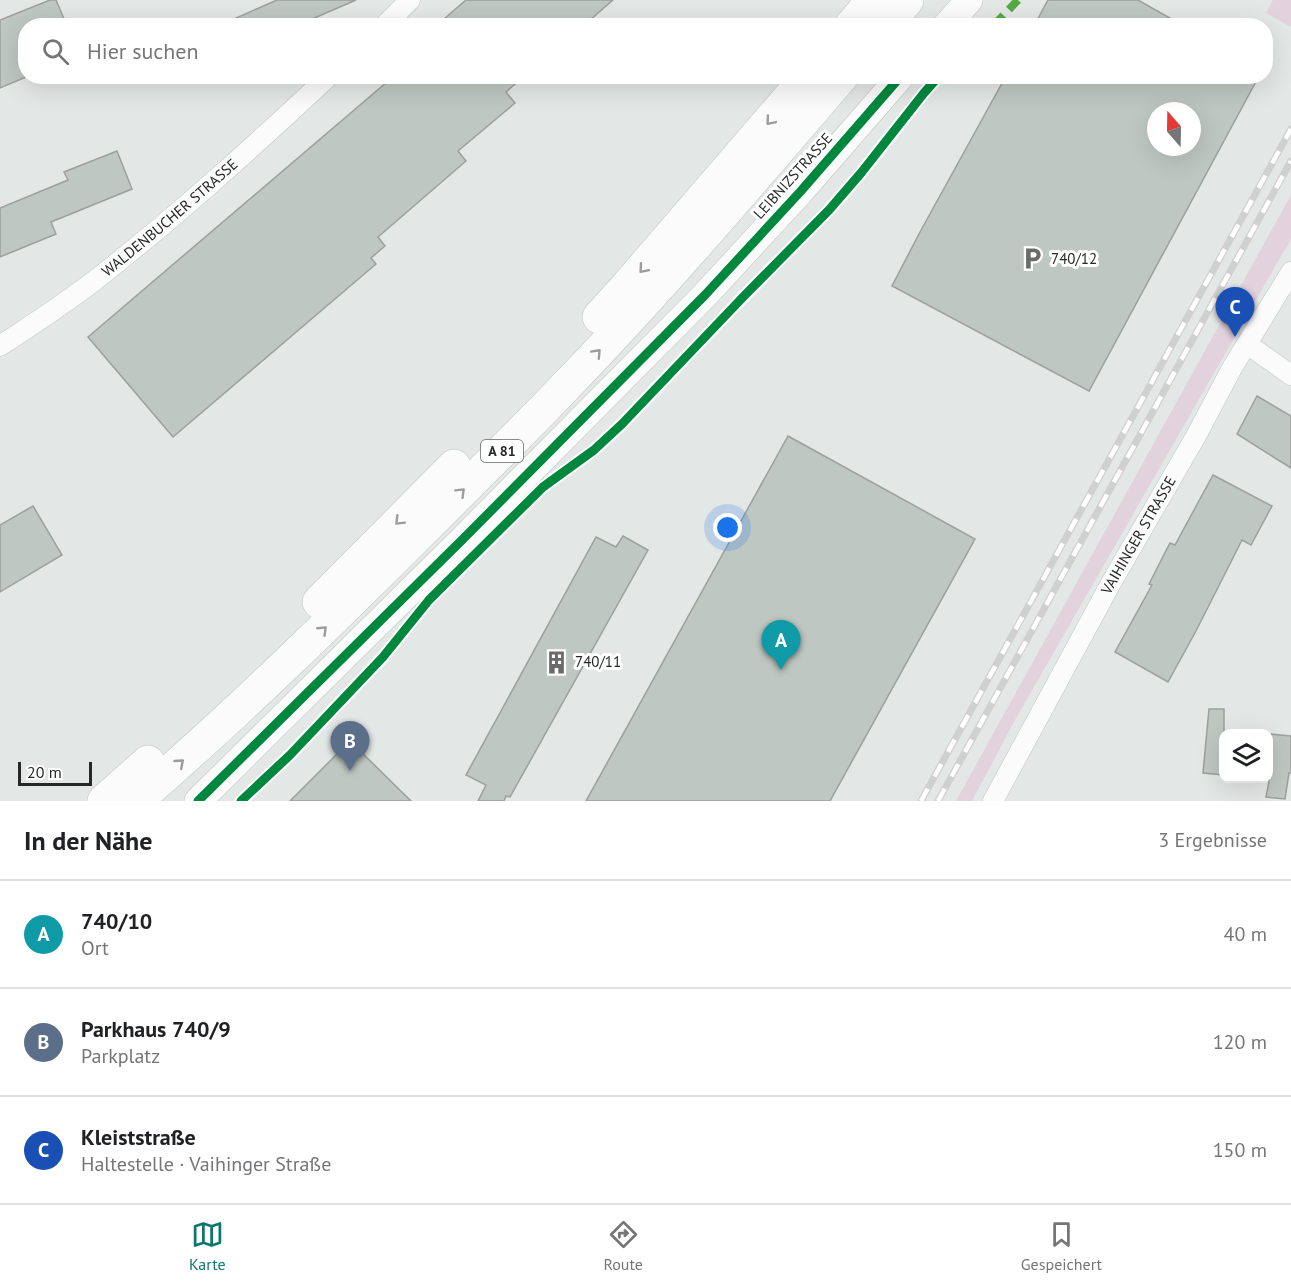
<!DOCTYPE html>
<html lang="de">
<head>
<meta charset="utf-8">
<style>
	body { margin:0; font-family:"PT Sans",sans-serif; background:#f6f6f6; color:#202124 }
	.controls { position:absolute; right:18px; bottom:18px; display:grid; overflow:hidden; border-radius:12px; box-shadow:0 6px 24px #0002 }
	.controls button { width:54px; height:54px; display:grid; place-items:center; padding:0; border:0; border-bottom:2px solid #e0e0e0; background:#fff; color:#202124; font:30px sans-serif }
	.compass { position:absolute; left:1147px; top:102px; width:54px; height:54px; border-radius:50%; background:#fff; box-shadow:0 6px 24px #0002; rotate:340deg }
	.scale { position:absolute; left:18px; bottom:15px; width:74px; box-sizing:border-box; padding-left:6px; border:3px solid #252826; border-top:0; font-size:16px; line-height:21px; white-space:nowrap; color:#252826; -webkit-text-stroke:4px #fff; paint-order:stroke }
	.you { position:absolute; left:728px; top:528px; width:21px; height:21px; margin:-15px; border:4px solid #fff; border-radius:50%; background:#1a73e8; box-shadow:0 0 0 9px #1a73e833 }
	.badge { display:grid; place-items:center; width:39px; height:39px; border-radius:50%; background:#0f766e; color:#fff; font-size:20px; font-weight:700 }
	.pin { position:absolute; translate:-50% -50px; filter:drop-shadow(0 2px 3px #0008) }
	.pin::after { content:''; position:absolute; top:32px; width:21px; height:18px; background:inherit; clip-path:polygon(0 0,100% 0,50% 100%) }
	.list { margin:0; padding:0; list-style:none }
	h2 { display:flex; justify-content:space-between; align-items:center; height:78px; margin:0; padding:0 24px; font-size:26px }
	h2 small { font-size:20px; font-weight:400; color:#757577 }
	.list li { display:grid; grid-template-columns:39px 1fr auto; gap:18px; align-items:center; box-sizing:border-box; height:108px; padding:0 24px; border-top:2px solid #e0e0e0 }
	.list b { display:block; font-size:22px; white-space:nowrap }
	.list p { margin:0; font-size:20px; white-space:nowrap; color:#757577 }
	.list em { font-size:20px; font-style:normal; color:#757577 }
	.icon { flex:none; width:33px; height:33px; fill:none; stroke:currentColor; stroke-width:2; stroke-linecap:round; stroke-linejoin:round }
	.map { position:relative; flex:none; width:1291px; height:801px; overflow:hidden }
	.search { position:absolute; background:#fff; box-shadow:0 6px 24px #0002; left:18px; right:18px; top:18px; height:66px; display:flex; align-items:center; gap:15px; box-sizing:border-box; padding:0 21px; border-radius:24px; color:#757577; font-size:22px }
	.sheet { height:402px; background:#fff }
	nav { display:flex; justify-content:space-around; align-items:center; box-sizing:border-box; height:84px; border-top:2px solid #e0e0e0; background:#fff; font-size:16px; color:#757577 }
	nav a { display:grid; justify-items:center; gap:3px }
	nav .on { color:#0f766e }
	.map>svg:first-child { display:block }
	.green { fill:#e2d2db }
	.building { fill:#bec7c2; stroke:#9ca09e; stroke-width:1.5; fill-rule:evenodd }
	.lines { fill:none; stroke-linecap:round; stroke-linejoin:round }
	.street-casing { stroke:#c1c4c3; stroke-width:21 }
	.secondary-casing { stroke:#c1c4c3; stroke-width:28 }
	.highway-casing { stroke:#c1c4c3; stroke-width:34 }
	.street { stroke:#fbfbfb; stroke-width:20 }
	.secondary { stroke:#fbfbfb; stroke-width:27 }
	.highway { stroke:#fbfbfb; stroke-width:33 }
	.rail-casing { stroke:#cfd0d0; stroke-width:7 }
	.rail { stroke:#fff; stroke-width:4.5; stroke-dasharray:14; stroke-linecap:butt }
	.quiet { stroke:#53aa44; stroke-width:8; stroke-dasharray:15 8; stroke-linecap:butt }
	.cycleway-casing { stroke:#fff; stroke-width:13 }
	.cycleway { stroke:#00873e; stroke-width:9 }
	.oneway { stroke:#9b9c9b }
	.labels { text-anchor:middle; stroke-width:6; stroke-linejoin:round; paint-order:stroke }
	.shield { fill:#fff; stroke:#666867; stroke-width:1.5 }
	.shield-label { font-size:14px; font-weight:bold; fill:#252826 }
	.street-label { font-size:15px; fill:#252826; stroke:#fff }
	.poi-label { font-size:15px; fill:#252826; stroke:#fff; text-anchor:start }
</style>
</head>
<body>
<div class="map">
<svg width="1291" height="801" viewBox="0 0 1291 801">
	<rect width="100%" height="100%" fill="#e3e7e5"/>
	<path class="green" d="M1273,0H1291V27L1266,13Z
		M1291,195V239L1015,720L972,801H956Z"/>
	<path class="building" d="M50,0H56L67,26H26V77L0,88V20Z
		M277,0H356L296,26H218Z
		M466,0H613L583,26H436Z
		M1048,0H1138L1184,26H1034Z
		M394,76H524L506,92L515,103L458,151L466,161L378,237L385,246L371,258L376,264L173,437L88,337Z
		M1006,76H1259L1089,391L892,286L920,232ZM1156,111H1192V147H1156Z
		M117,151L132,189L51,222L56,234L0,257V208L68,180L64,172Z
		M1257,396L1291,416V468L1237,434Z
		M788,436L975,539L830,801H586Z
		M1213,475L1272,506L1251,545L1242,540L1196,631L1168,682L1115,652L1152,585L1149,584L1170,543L1175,545Z
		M33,506L62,555L0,592V525Z
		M623,536L648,550L510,797L506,796L504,801H478L486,785L466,775L596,537L616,547Z
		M1209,709H1224V775L1203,773Z
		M1269,734L1291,736V773H1289L1285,799L1266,797L1269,781Z
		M350,741L411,801H290Z"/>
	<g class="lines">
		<defs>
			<g id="street">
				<path d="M384,26L410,0"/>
				<path d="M1247,344L1291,375"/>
				<path id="s1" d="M0,346C32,325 64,304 94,281C176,217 253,147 329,76"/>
				<path id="s2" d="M993,801L1111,583L1196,436L1232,368L1291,272"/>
			</g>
			<path id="secondary" d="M946,26L969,0
				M198,801L464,538L705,295L800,192L901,76"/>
			<path id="highway" d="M851,26L873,0
				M885,26L907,0
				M599,317L628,285L808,76
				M319,602L454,466
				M104,801L148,762
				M136,801C240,711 338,615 435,518C478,475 522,432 564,388C661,288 751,182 842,76"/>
		</defs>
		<use href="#street" class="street-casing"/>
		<use href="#secondary" class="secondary-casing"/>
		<use href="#highway" class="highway-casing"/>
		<use href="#street" class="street"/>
		<use href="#secondary" class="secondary"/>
		<use href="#highway" class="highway"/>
		<defs>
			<path id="rail" d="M921,801L1291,129
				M938,801L1291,161"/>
		</defs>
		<use href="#rail" class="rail-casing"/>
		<use href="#rail" class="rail"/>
		<path class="quiet" d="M993,26L1018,0"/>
		<defs>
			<path id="cycleway" d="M198,801L464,538L705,295L800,192L901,76
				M241,801L290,755L383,657L429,600L543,487L594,450L622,424L745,295L829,210L861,173L924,93L939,76"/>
		</defs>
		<use href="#cycleway" class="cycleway-casing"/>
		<use href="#cycleway" class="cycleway"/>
	</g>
	<defs><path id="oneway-chevron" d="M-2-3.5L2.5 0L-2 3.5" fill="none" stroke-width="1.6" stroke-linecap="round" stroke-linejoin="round" transform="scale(1.5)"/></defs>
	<g class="oneway">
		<use href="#oneway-chevron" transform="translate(770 121) rotate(130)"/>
		<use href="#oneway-chevron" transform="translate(643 269) rotate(131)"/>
		<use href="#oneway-chevron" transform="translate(597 353) rotate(-47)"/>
		<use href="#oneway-chevron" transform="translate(461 492) rotate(-45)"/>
		<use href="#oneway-chevron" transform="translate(399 521) rotate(135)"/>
		<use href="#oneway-chevron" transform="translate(323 630) rotate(-44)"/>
		<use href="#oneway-chevron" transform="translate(180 763) rotate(-41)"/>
	</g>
	<defs>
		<symbol id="parking-bare" viewBox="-9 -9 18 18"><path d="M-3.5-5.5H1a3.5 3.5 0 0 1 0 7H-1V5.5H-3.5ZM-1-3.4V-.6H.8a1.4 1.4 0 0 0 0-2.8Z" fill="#686b69" stroke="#fff" stroke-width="2.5" paint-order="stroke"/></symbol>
		<symbol id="building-bare" viewBox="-9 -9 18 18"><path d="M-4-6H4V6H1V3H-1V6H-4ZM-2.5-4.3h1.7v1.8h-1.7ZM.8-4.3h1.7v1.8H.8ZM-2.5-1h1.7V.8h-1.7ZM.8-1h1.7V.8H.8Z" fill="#686b69" stroke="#fff" stroke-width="2.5" paint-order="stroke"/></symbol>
	</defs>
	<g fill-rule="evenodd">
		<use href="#parking-bare" x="1016" y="242" width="33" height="33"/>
		<use href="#building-bare" x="540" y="646" width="33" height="33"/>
	</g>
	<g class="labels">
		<rect class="shield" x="481" y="440" width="42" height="22" rx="4.5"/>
		<g class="shield-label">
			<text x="502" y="456">A 81</text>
		</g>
		<g class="street-label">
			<text transform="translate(793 176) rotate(-48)" y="5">LEIBNIZSTRASSE</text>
			<text dy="5" stroke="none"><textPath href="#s1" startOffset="213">WALDENBUCHER STRASSE</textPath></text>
			<text dy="5" stroke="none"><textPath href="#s2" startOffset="303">VAIHINGER STRASSE</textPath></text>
		</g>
		<g class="poi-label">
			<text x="1051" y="264">740/12</text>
			<text x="575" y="667">740/11</text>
		</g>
	</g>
</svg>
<div class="controls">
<button><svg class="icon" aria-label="layers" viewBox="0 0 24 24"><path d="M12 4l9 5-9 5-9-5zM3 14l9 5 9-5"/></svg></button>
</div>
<svg class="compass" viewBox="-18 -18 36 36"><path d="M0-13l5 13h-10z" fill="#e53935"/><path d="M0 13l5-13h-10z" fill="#757577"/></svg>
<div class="scale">20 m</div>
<div class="you"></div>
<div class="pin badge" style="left:781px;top:670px;background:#0f9aa8">A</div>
<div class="pin badge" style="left:350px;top:771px;background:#5c6f8a">B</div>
<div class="pin badge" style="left:1235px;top:337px;background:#1a4fb4">C</div>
<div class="search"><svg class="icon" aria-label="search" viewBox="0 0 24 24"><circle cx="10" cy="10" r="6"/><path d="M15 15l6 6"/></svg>Hier suchen</div>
</div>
<section class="sheet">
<h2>In der Nähe<small>3 Ergebnisse</small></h2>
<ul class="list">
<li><span class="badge" style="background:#0f9aa8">A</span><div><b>740/10</b><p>Ort</p></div><em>40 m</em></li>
<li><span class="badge" style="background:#5c6f8a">B</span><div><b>Parkhaus 740/9</b><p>Parkplatz</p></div><em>120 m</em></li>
<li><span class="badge" style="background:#1a4fb4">C</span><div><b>Kleiststraße</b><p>Haltestelle · Vaihinger Straße</p></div><em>150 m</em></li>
</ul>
</section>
<nav>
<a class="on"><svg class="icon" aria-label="map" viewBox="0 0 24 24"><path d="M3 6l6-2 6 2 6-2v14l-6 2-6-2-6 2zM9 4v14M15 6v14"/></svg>Karte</a>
<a><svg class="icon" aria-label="directions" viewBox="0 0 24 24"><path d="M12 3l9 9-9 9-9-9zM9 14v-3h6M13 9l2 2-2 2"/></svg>Route</a>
<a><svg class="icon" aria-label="saved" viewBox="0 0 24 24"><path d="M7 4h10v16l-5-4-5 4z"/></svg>Gespeichert</a>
</nav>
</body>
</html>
